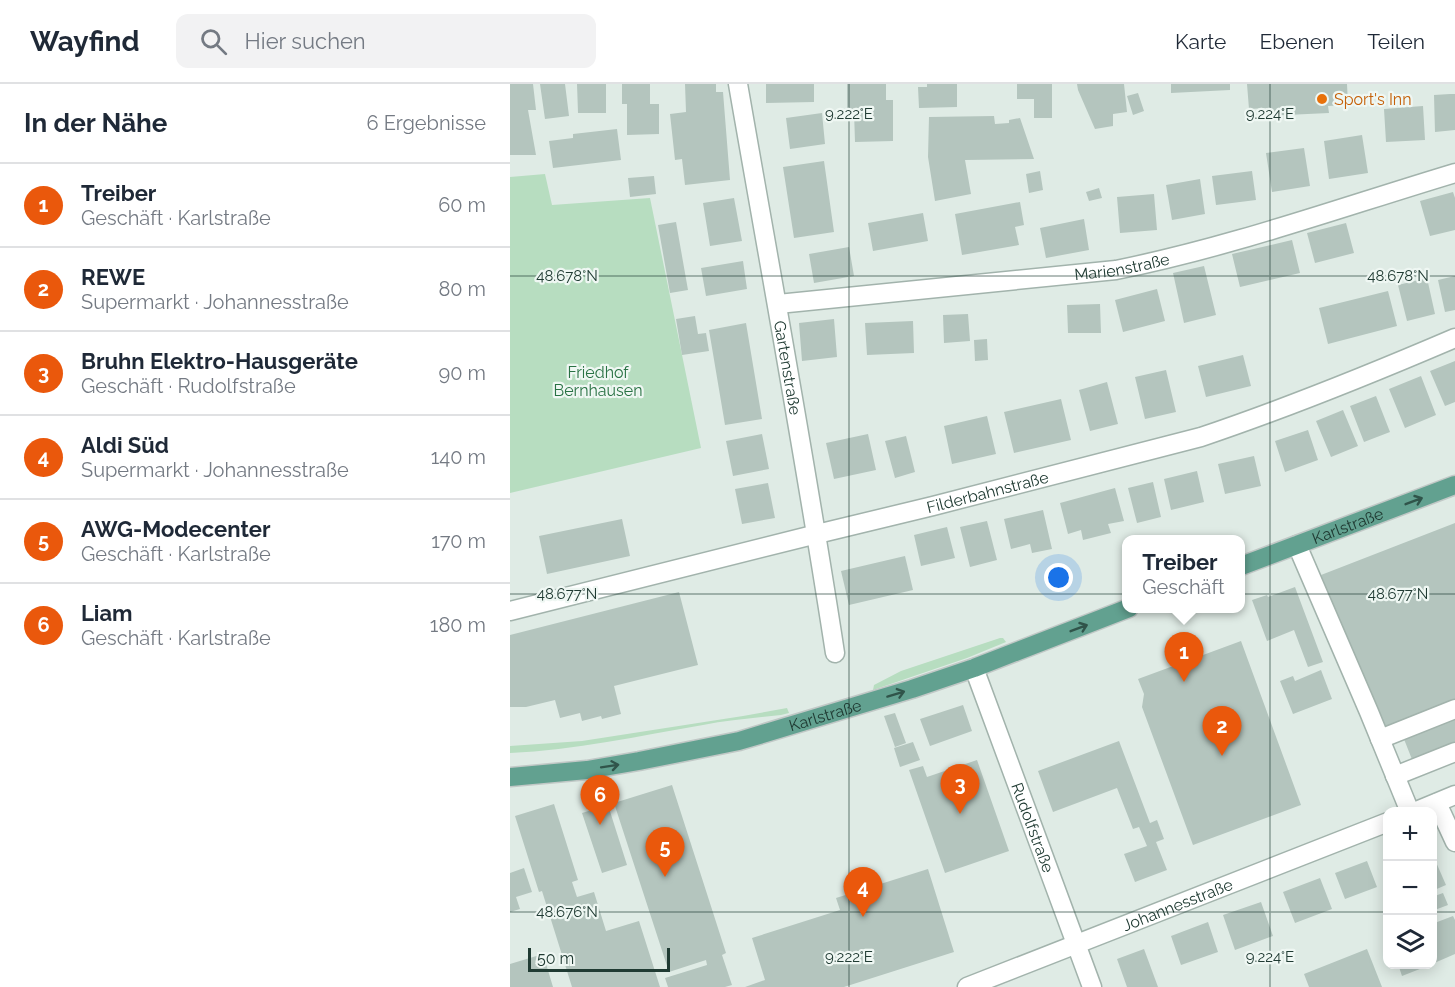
<!DOCTYPE html>
<html lang="de">
<head>
<meta charset="utf-8">
<style>
	body { margin:0; font-family:Raleway,sans-serif; background:#f2f2f3; color:#1f2937 }
	.controls { position:absolute; right:18px; bottom:18px; display:grid; overflow:hidden; border-radius:12px; box-shadow:0 3px 15px #0003 }
	.controls button { width:54px; height:54px; display:grid; place-items:center; padding:0; border:0; border-bottom:2px solid #e0e1e3; background:#fff; color:#1f2937; font:30px sans-serif }
	.scale { position:absolute; left:18px; bottom:15px; width:142px; box-sizing:border-box; padding-left:6px; border:3px solid #203b33; border-top:0; font-size:16px; line-height:21px; white-space:nowrap; color:#203b33; -webkit-text-stroke:4px #eff7f3; paint-order:stroke }
	.you { position:absolute; left:549px; top:494px; width:21px; height:21px; margin:-15px; border:4px solid #fff; border-radius:50%; background:#1a73e8; box-shadow:0 0 0 9px #1a73e833 }
	.badge { display:grid; place-items:center; width:39px; height:39px; border-radius:50%; background:#ea580c; color:#fff; font-size:20px; font-weight:700 }
	.pin { position:absolute; translate:-50% -50px; filter:drop-shadow(0 2px 3px #0008) }
	.pin::after { content:''; position:absolute; top:32px; width:21px; height:18px; background:inherit; clip-path:polygon(0 0,100% 0,50% 100%) }
	.popup { position:absolute; left:612px; top:451px; width:123px; height:78px; box-sizing:border-box; display:grid; place-content:center; border-radius:12px; background:#fff; filter:drop-shadow(0 2px 4px #0005); font-size:20px; white-space:nowrap; color:#747a83 }
	.popup b { font-size:22px; color:#1f2937 }
	.popup::after { content:''; position:absolute; left:50%; top:100%; margin-left:-12px; border:12px solid transparent; border-top-color:#fff }
	.list { margin:0; padding:0; list-style:none }
	h2 { display:flex; justify-content:space-between; align-items:center; height:78px; margin:0; padding:0 24px; font-size:26px }
	h2 small { font-size:20px; font-weight:400; color:#747a83 }
	.list li { display:grid; grid-template-columns:39px 1fr auto; gap:18px; align-items:center; box-sizing:border-box; height:84px; padding:0 24px; border-top:2px solid #e0e1e3 }
	.list b { display:block; font-size:22px; white-space:nowrap }
	.list p { margin:0; font-size:20px; white-space:nowrap; color:#747a83 }
	.list em { font-size:20px; font-style:normal; color:#747a83 }
	.icon { flex:none; width:33px; height:33px; fill:none; stroke:currentColor; stroke-width:2; stroke-linecap:round; stroke-linejoin:round }
	.map { position:relative; flex:none; width:945px; height:903px; overflow:hidden }
	header { display:flex; align-items:center; gap:36px; box-sizing:border-box; height:84px; padding:0 30px; background:#fff; border-bottom:2px solid #e0e1e3 }
	header strong { font-size:28px }
	nav { display:flex; gap:33px; margin-inline-start:auto; font-size:21px }
	.search { width:420px; height:54px; background:#f2f2f3; display:flex; align-items:center; gap:15px; box-sizing:border-box; padding:0 21px; border-radius:12px; color:#747a83; font-size:22px }
	main { display:flex }
	aside { flex:1; background:#fff }
	.map>svg:first-child { display:block }
	.green { fill:#b7ddc0 }
	.building { fill:#b4c5be }
	.lines { fill:none; stroke-linecap:round; stroke-linejoin:round }
	.minor-casing { stroke:#a2b3ac; stroke-width:21 }
	.major-casing { stroke:#c1c8c6; stroke-width:21 }
	.minor { stroke:#fff; stroke-width:18 }
	.major { stroke:#62a190; stroke-width:18 }
	.oneway { stroke:#30544a }
	.ticks { fill:none; stroke:#203b33; stroke-width:1.5; stroke-opacity:0.45 }
	.food-dot { fill:#e8710a; stroke:#eff7f3; stroke-width:2 }
	.labels { text-anchor:middle; stroke-width:4.5; stroke-linejoin:round; paint-order:stroke }
	.food-label { font-size:16px; fill:#c56008; stroke:#eff7f3; text-anchor:start }
	.street-label { font-size:16px; fill:#203b33; stroke:#eff7f3 }
	.park-label { font-size:16px; fill:#297244; stroke:#eff7f3 }
	.ticks-label { font-size:15px; text-anchor:middle; fill:#203b33; stroke:#eff7f3; stroke-width:4.5; stroke-linejoin:round; paint-order:stroke }
</style>
</head>
<body>
<header>
<strong>Wayfind</strong>
<div class="search"><svg class="icon" aria-label="search" viewBox="0 0 24 24"><circle cx="10" cy="10" r="6"/><path d="M15 15l6 6"/></svg>Hier suchen</div>
<nav><a>Karte</a><a>Ebenen</a><a>Teilen</a></nav>
</header>
<main>
<aside>
<h2>In der Nähe<small>6 Ergebnisse</small></h2>
<ul class="list">
<li><span class="badge">1</span><div><b>Treiber</b><p>Geschäft · Karlstraße</p></div><em>60 m</em></li>
<li><span class="badge">2</span><div><b>REWE</b><p>Supermarkt · Johannesstraße</p></div><em>80 m</em></li>
<li><span class="badge">3</span><div><b>Bruhn Elektro-Hausgeräte</b><p>Geschäft · Rudolfstraße</p></div><em>90 m</em></li>
<li><span class="badge">4</span><div><b>Aldi Süd</b><p>Supermarkt · Johannesstraße</p></div><em>140 m</em></li>
<li><span class="badge">5</span><div><b>AWG-Modecenter</b><p>Geschäft · Karlstraße</p></div><em>170 m</em></li>
<li><span class="badge">6</span><div><b>Liam</b><p>Geschäft · Karlstraße</p></div><em>180 m</em></li>
</ul>
</aside>
<div class="map">
<svg width="945" height="903" viewBox="0 0 945 903">
	<rect width="100%" height="100%" fill="#dfebe5"/>
	<path class="green" d="M35,90L42,121L140,114L191,364L0,409V93Z
		M490,554H493L496,558L457,574L363,606L364,601L391,587Z
		M277,624L279,629L271,631C245,634 218,636 193,641C129,652 65,666 0,669V662L72,657L233,632Z"/>
	<path class="building" d="M0,0H23L26,26H18L26,71H0Z
		M30,0H55L59,32L35,35Z
		M67,0H96V29H68Z
		M112,0H140V20H149V50L117,51V20H112Z
		M175,0H206V8H213L220,96L175,101L172,75L165,76L160,30L176,28Z
		M256,0H304V18L256,19Z
		M337,0H376V16H383V57L345,58L344,27H337Z
		M417,0H447V23L409,24L408,3H417Z
		M507,0H542V34H524V15H507Z
		M567,0H614L617,28L603,30V42L585,45L568,6Z
		M661,0H720V6L661,9Z
		M737,0H837L838,21L818,22L819,29L757,32V24L739,25Z
		M628,9L634,27L623,31L617,12Z
		M940,10H945V46L925,48L924,11Z
		M913,22L915,56L876,58L874,25Z
		M312,29L315,60L280,65L276,34Z
		M484,32L485,40L499,39V36L510,34L524,75L455,76L461,110L425,117L418,73L419,33Z
		M107,45L111,76L43,84L39,57L63,54V50Z
		M852,51L858,89L819,95L814,57Z
		M794,64L800,102L762,108L756,69Z
		M314,77L324,148L284,154L273,83Z
		M530,87L533,106L519,109L516,90Z
		M742,87L746,116L706,121L702,92Z
		M144,92L146,110L120,113L118,94Z
		M690,95L695,130L662,136L656,101Z
		M589,104L592,114L579,117L576,108Z
		M943,108L945,114V146L920,152L910,117Z
		M644,110L647,146L610,149L607,113Z
		M224,114L232,157L200,162L193,119Z
		M510,118L514,141L505,143L509,161L452,171L445,130Z
		M413,129L418,157L363,167L358,139Z
		M574,135L579,166L536,174L530,144Z
		M166,138L178,206L160,209L148,141Z
		M836,139L844,169L805,179L797,149Z
		M782,156L790,189L730,203L722,170Z
		M339,163L344,192L304,199L299,170Z
		M233,177L237,205L196,212L191,184Z
		M694,182L706,231L674,239L663,189Z
		M945,192V226L935,228L928,196Z
		M917,194L925,230L897,237L888,201Z
		M647,205L655,237L613,248L605,216Z
		M878,207L887,242L818,260L809,224Z
		M590,220L591,249H558L557,221Z
		M458,230L460,257L434,259L433,231Z
		M185,232L188,250L196,249L199,267L172,271L166,235Z
		M324,235L327,273L292,277L289,239Z
		M403,237L404,269L357,271L355,239Z
		M236,239L252,335L215,341L199,246Z
		M477,255L478,276L465,277L464,256Z
		M733,271L741,302L696,313L688,282Z
		M945,277V318L935,322L920,287Z
		M656,286L666,328L635,335L625,293Z
		M911,292L926,331L895,344L879,305Z
		M597,298L608,340L580,347L569,306Z
		M866,312L880,348L854,358L840,322Z
		M551,315L561,356L504,369L494,328Z
		M833,326L848,362L821,373L806,337Z
		M477,332L486,370L442,380L434,342Z
		M798,346L808,376L775,388L765,357Z
		M252,350L259,385L223,392L216,357Z
		M358,350L366,386L324,395L316,359Z
		M396,352L405,388L385,394L375,357Z
		M744,372L751,402L715,410L708,380Z
		M687,387L694,418L661,426L654,395Z
		M643,398L651,433L627,439L618,404Z
		M258,399L265,434L232,440L225,405Z
		M605,404L614,437L598,440L601,449L573,456L571,446L558,450L550,419Z
		M533,426L542,465L522,469L520,460L501,465L494,435Z
		M112,435L120,472L37,490L29,452Z
		M477,437L487,476L460,483L450,443Z
		M945,439V615L872,644L811,491Z
		M437,443L445,474L411,482L404,451Z
		M395,472L403,506L339,521L331,487Z
		M785,503L813,578L798,583L784,546L757,557L742,516L757,511L758,513Z
		M169,508L188,581L104,602L111,630L92,635L91,632L72,637L70,629L50,634L45,616L16,623H0V551Z
		M731,557L791,721L683,761L632,623L634,610L628,595Z
		M811,586L822,615L783,630L770,597L783,592L785,597Z
		M453,621L462,647L420,662L410,635Z
		M385,629L396,659L385,663L374,632Z
		M945,629V662L903,678L892,650Z
		M609,657L640,739L647,736L654,755L646,758L657,786L625,798L614,770L637,762L629,743L623,745L607,704L543,728L528,687Z
		M403,658L410,676L390,683L384,664Z
		M467,676L499,767L435,789L399,686L413,682L417,693Z
		M162,701L216,869L212,871L222,901L215,903H158L155,894L197,881L196,876L159,888L104,719Z
		M44,720L68,796L62,798L67,813L84,808L96,847L129,837L150,903H62L32,807L29,808L5,732Z
		M98,721L117,781L92,789L72,729Z
		M922,769L936,801L922,807Z
		M857,777L867,803L835,815L825,789Z
		M14,784L22,808L6,813L10,825L0,828V789Z
		M418,785L444,868L334,903H235L255,896L242,854L330,826L326,814Z
		M810,794L822,825L785,839L773,808Z
		M933,809L938,821L922,827V813Z
		M751,818L763,852L725,866L713,831Z
		M943,832L945,836V870L922,880V840Z
		M698,838L708,868L671,881L661,852Z
		M634,865L648,903H617L607,875Z
		M857,865L872,903H799L794,890Z
		M33,870L43,903H0V880Z
		M888,880H920V881L892,892Z"/>
	<g class="lines">
		<defs>
			<g id="minor">
				<path id="s1" d="M228,0C261,190 296,379 325,569"/>
				<path id="s2" d="M268,220L606,186C721,163 832,123 945,89"/>
				<path d="M787,461L859,628L900,728"/>
				<path id="s3" d="M0,527L307,450L423,422L691,353C777,324 861,290 945,254"/>
				<path id="s4" d="M464,584L582,903"/>
				<path d="M870,655L945,625"/>
				<path d="M885,692L945,668"/>
				<path d="M927,719L945,758"/>
				<path d="M904,728L945,711"/>
				<path id="s5" d="M457,903L878,738"/>
			</g>
			<g id="major">
				<path id="s6" d="M731,482L945,401"/>
				<path id="s7" d="M0,693L77,686L129,677L229,657L402,605L464,584L619,524"/>
			</g>
		</defs>
		<use href="#minor" class="minor-casing"/>
		<use href="#major" class="major-casing"/>
		<use href="#minor" class="minor"/>
		<use href="#major" class="major"/>
	</g>
	<defs><path id="oneway-shaft" d="M-6 0H5M1.5-3L5.5 0L1.5 3" fill="none" stroke-width="1.6" stroke-linecap="round" stroke-linejoin="round" transform="scale(1.5)"/></defs>
	<g class="oneway">
		<use href="#oneway-shaft" transform="translate(904 417) rotate(-21)"/>
		<use href="#oneway-shaft" transform="translate(569 544) rotate(-21)"/>
		<use href="#oneway-shaft" transform="translate(386 610) rotate(-17)"/>
		<use href="#oneway-shaft" transform="translate(100 682) rotate(-9)"/>
	</g>
	<path class="ticks" d="M339,0V903M760,0V903M0,192H945M0,510H945M0,828H878M922,828H945"/>
	<circle class="food-dot" cx="812" cy="15" r="6"/>
	<g class="labels">
		<g class="food-label">
			<text x="824" y="21">Sport's Inn</text>
		</g>
		<g class="street-label">
			<text dy="6" stroke="none"><textPath href="#s2" startOffset="346">Marienstraße</textPath></text>
			<text dy="6" stroke="none"><textPath href="#s1" startOffset="288">Gartenstraße</textPath></text>
			<text dy="6" stroke="none"><textPath href="#s3" startOffset="492">Filderbahnstraße</textPath></text>
			<text dy="6" stroke="none"><textPath href="#s6" startOffset="114">Karlstraße</textPath></text>
			<text dy="6" stroke="none"><textPath href="#s7" startOffset="322">Karlstraße</textPath></text>
			<text dy="6" stroke="none"><textPath href="#s4" startOffset="170">Rudolfstraße</textPath></text>
			<text dy="6" stroke="none"><textPath href="#s5" startOffset="226">Johannesstraße</textPath></text>
		</g>
		<g class="park-label">
			<text x="88" y="294">Friedhof<tspan x="88" dy="18">Bernhausen</tspan></text>
		</g>
	</g>
	<g class="ticks-label">
		<text x="339" y="35">9.222°E</text>
		<text x="760" y="35">9.224°E</text>
		<text x="57" y="197">48.678°N</text>
		<text x="888" y="197">48.678°N</text>
		<text x="57" y="515">48.677°N</text>
		<text x="888" y="515">48.677°N</text>
		<text x="57" y="833">48.676°N</text>
		<text x="339" y="878">9.222°E</text>
		<text x="760" y="878">9.224°E</text>
	</g>
</svg>
<div class="controls">
<button>+</button>
<button>−</button>
<button><svg class="icon" aria-label="layers" viewBox="0 0 24 24"><path d="M12 4l9 5-9 5-9-5zM3 14l9 5 9-5"/></svg></button>
</div>
<div class="scale">50 m</div>
<div class="you"></div>
<div class="pin badge" style="left:674px;top:598px">1</div>
<div class="popup"><b>Treiber</b>Geschäft</div>
<div class="pin badge" style="left:712px;top:672px">2</div>
<div class="pin badge" style="left:450px;top:730px">3</div>
<div class="pin badge" style="left:353px;top:833px">4</div>
<div class="pin badge" style="left:155px;top:793px">5</div>
<div class="pin badge" style="left:90px;top:741px">6</div>
</div>
</main>
</body>
</html>
